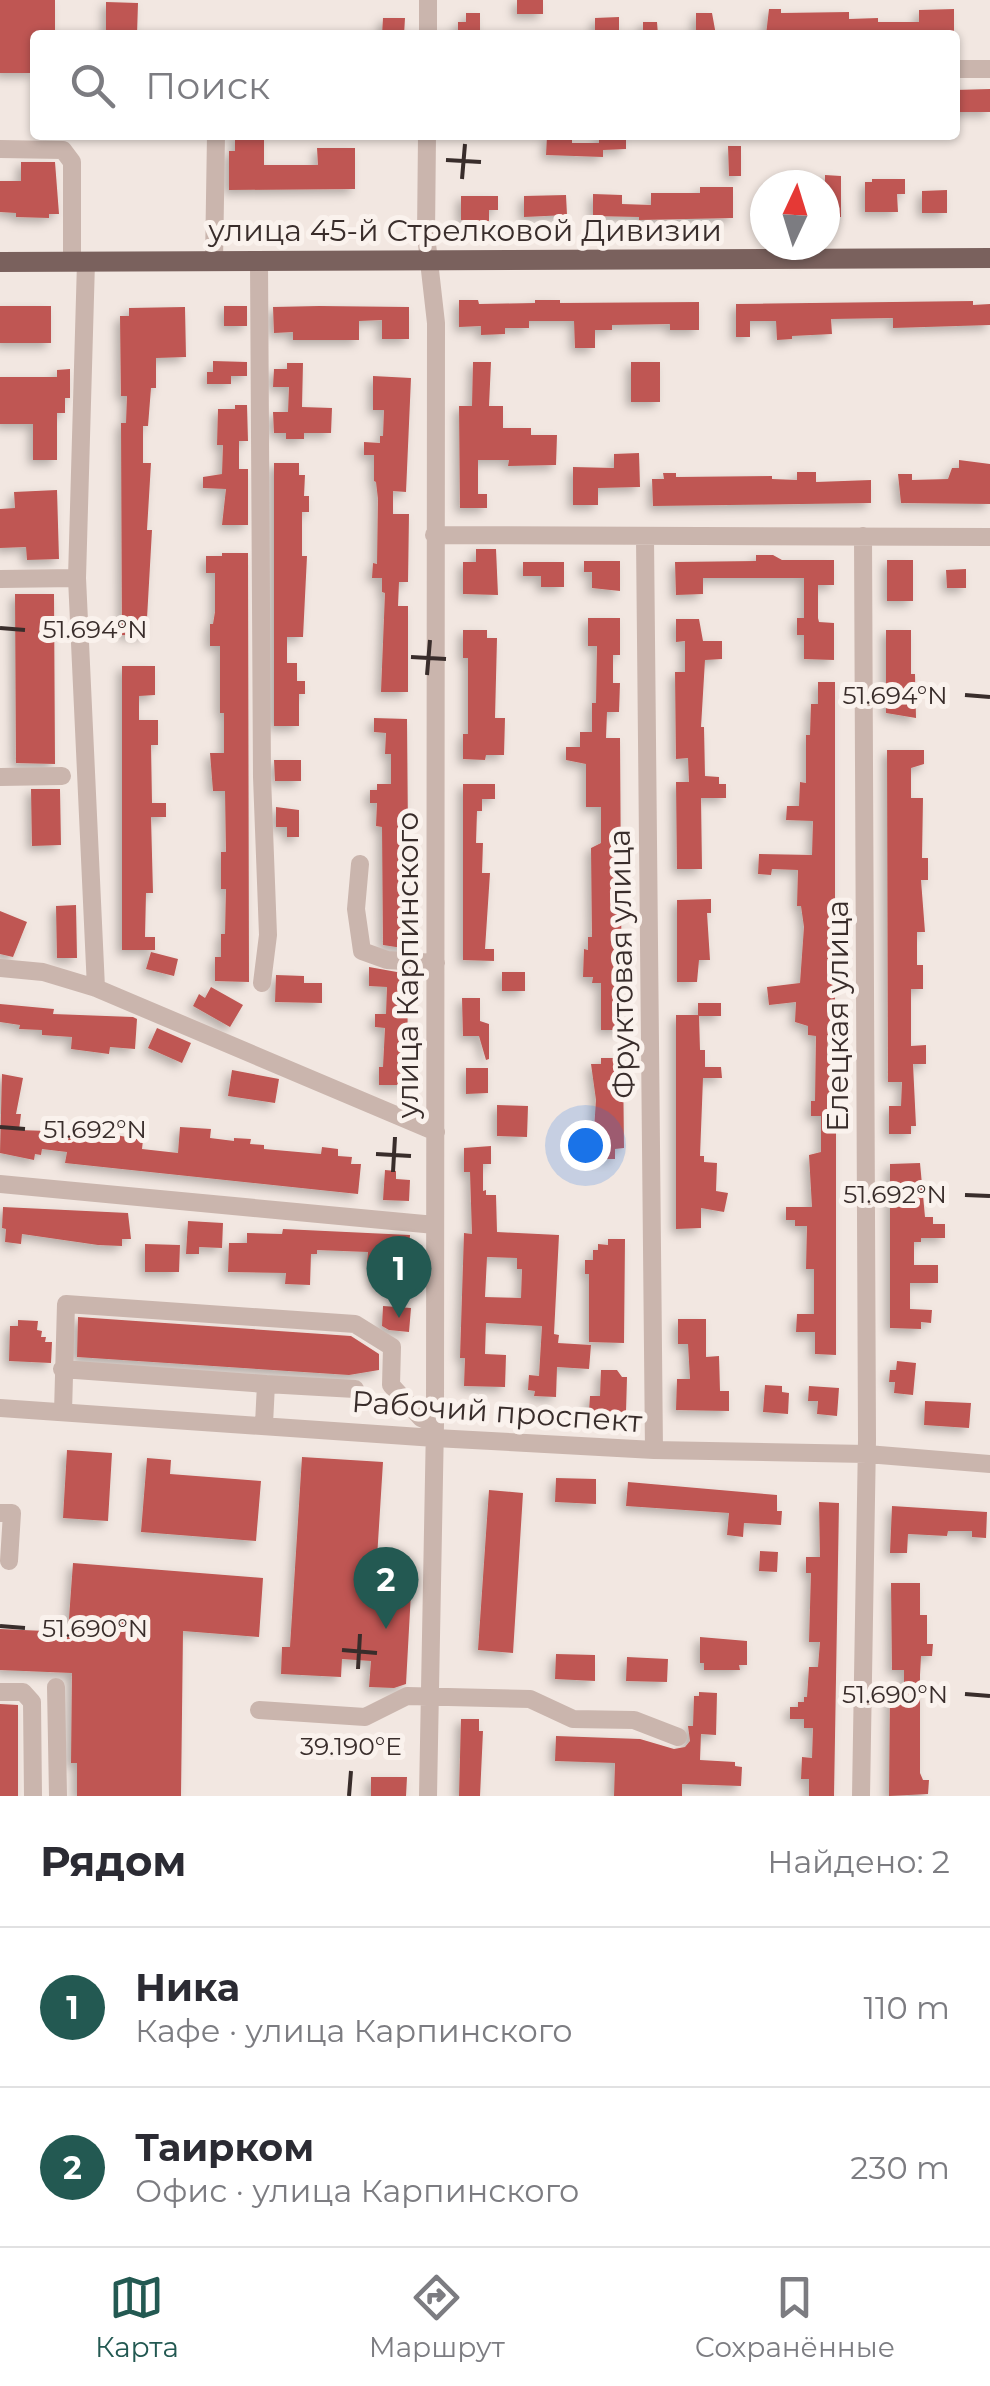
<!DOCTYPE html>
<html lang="ru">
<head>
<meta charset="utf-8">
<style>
	body { margin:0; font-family:Montserrat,sans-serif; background:#f2f2f3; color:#2b2b33 }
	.compass { position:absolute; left:750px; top:170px; width:90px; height:90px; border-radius:50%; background:#fff; box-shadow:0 2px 8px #0004; rotate:4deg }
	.you { position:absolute; left:585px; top:1145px; width:35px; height:35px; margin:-25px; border:8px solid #fff; border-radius:50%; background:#1a73e8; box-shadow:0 0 0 15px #1a73e833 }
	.badge { display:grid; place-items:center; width:65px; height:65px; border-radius:50%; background:#235952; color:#fff; font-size:32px; font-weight:700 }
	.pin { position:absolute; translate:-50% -82px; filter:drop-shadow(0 2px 5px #0008) }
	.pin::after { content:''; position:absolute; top:52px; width:35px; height:30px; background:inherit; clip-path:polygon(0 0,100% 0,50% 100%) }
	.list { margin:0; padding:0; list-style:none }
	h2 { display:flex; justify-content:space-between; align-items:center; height:130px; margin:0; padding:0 40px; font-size:42px }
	h2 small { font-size:32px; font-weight:400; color:#7c7c81 }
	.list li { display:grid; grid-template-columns:65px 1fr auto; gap:30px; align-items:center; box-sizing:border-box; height:160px; padding:0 40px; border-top:2px solid #e1e1e2 }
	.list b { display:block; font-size:38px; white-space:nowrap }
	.list p { margin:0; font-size:32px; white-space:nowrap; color:#7c7c81 }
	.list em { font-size:32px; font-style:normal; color:#7c7c81 }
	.icon { flex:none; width:55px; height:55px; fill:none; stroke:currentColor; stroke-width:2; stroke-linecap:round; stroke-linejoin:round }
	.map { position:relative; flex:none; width:990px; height:1796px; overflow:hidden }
	.search { position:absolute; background:#fff; box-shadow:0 2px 8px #0004; left:30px; right:30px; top:30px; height:110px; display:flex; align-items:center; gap:25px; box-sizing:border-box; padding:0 35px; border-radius:10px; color:#7c7c81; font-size:38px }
	.sheet { height:450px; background:#fff }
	nav { display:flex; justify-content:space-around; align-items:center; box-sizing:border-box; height:140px; border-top:2px solid #e1e1e2; background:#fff; font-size:28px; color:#7c7c81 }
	nav a { display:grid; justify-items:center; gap:5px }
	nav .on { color:#235952 }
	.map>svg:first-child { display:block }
	.building { fill:#bf5752; fill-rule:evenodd; filter:url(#shadow) }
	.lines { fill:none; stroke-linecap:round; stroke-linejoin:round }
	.minor { stroke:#cab5ad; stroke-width:18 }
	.major { stroke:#7a615d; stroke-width:20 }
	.ticks { fill:none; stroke:#392d2b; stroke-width:4 }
	.labels { text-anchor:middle; stroke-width:10; stroke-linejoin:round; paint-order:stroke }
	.street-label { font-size:30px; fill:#392d2b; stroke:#faf2ed }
	.ticks-label { font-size:25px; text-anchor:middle; fill:#392d2b; stroke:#faf2ed; stroke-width:10; stroke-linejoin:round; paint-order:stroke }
</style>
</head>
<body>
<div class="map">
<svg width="990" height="1796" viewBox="0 0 990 1796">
	<defs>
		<filter id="shadow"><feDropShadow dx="-4.5" dy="4.5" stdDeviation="5" flood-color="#0004"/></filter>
	</defs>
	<rect width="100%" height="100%" fill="#f2e7e1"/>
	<path class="building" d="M0,0H55V35H35V73H0Z
		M517,0H543V14H517Z
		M106,2L138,3L137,35H106Z
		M769,9H781V13L849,12V19L878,18V22H919V10L954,9V35H766Z
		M466,13H480V35H458V22H466Z
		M696,13H712L716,35H696Z
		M619,17V35L595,32V18Z
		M383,18H405L404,35H382Z
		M643,22H657L658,35H643Z
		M990,89V112H955V90Z
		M235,135H264V165H318L317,148H355V189L229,190V151H235Z
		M599,135H626V149L603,150V157L546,155L547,136L572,137V143H599Z
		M728,146H741V176H729Z
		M21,162H55L59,214H49V218L16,217V213L0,212V181H21Z
		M825,175L841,176V217H825Z
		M872,179H905V194H897L898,212H865V182H872Z
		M700,187H733V218L639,220V217L593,216V194L622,195V204L651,205V193H700Z
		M947,190V213H922V191Z
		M566,195L567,215L524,217V196Z
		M461,196H498V210H489V221L461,220Z
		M459,300H478L479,304L535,303V300H560V303L699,302V330H670V324L612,325V330H595V348H575L574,321H529V328H505V334L481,335V326L459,327Z
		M973,301V305L990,304V325L893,328V318L831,319L832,334L792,336V339L777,340L776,321H750V337H736V304Z
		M0,306H51V343H0Z
		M224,306H247V326H224Z
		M319,306L409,307V339H382V320L359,321V340H293V332L274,333L273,307Z
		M185,307L186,357L156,358V388H151L148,426H143V463H151L147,530H152L146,636L122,635L121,423H126L127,396H121L120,316H129V308Z
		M213,361L247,362V376H231V384H207V372H213Z
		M473,362H491L489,406H503V428H531V435H557L556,465L508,466L509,460H478V494H487V508H460L459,406H472Z
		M631,362H660V402H631Z
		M287,363H303L302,407L332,408L331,433H304V439H286V433H274L273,412H288L289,387H273L274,369H287Z
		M70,369V398H65V413H57V460H33V424H0V377H57V370Z
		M373,376L411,378L406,492L393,491V514H409L408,582H399L398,606H408V692H381L385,593L382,592V578H372L373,563L377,564L378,499L376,482L374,481V455H364V442L380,443V436H383L384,410H373Z
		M235,405H247L248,441H239V469H248V525H222L226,489L203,488V477L222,474L223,445H217L218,409H235Z
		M639,453L640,487L598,488V505H573V467L614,468V454Z
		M959,460L990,464V504L901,503L898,474H912V480L948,479L952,468H959Z
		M274,463H299V475H305L304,496H309V512H302V556H307L303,637H287V663H297V681H305V694H299V726H274Z
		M797,472H816V482L871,480V503L653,506L652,479H664L663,473H676V477L772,476V479L797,480Z
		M57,490L59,559L27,560L26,547L0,548V509L15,508L14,492Z
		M476,549H496L498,595L463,594V562H476Z
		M222,553H248L249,982L215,981V957H221V934H225L226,889H221V852H226L225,791H213L210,753H224V713H220V646H210V624H213L215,612V573H206V556H222Z
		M756,555H773L782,560H834V585H818V618L819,622L834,623V660L804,659V635H797V618H804V578H703V594L676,595L675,562L756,561Z
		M887,560H913V601H887Z
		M584,561H620V591L592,588V572H584Z
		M523,562H564V587H541V576H523Z
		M966,569V588H947L946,570Z
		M15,594H54L55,764L16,763Z
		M588,618H620V655H613V683H620L619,712H607L606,738H620L622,1030H601V983H592L593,977H583L584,949L588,950V937H592L591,848L601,843V807H586V764L566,760V747H580V732H592V703H596L597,646H588Z
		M676,619H699L703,641H722V659L705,660L701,727H704L705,776L719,777V784H726V798H701L702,869H677L676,782H689L688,758L676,759L675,672H685V641L676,642Z
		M463,630H487V638H497L495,718H505L504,755H486L485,760L463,759V734H468V658H463Z
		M886,630H911V674H915L916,718L886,713Z
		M122,666H155V695L139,696V720H158V745H151L152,803H166V817H151L153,893H146L145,937H155V950H122Z
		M818,682H835V1036H828L827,1059H836V1355L815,1354V1332H796L797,1314H814V1269H806L807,1226H795V1220H786V1207H812L809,1155L821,1152V1116H811V1101H815L816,1036L808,1035V1026L795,1022L796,1002L769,1005L767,987L800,983L804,927L801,906H797L798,870L772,869L771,875L758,874L759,854L812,855L813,821L786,820L787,806H799L800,782L806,783V735H810L811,704H818Z
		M374,718L407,719L409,949L383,945L382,827L376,826L377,803H370V790H377V784H391V754H385L386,733L374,732Z
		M887,750H924V764L911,768V798H923L922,858H928V880H921L925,932H917V965H923V989H911V1046L926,1045V1064H913L916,1126H911V1134H889V1106H901L902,1082H888Z
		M274,760H301V781H275Z
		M463,784H495V799H482V811H477L476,843H483L482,873H490L485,949H494V961L463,960Z
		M31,789H60L61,845L32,846Z
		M276,807L299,810V837H287V827H276Z
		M711,899V913H707L710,960H699L697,982H677V900Z
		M76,905L77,958H57L56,906Z
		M0,911L27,922L13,957L0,954Z
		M151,952L178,959L174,976L146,969Z
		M369,967L408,974L407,1085H379V1067H383L385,1028L375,1027V1014H386L387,987L369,986Z
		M502,972H525V991H502Z
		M276,975L304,976V983H322V1003L275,1002Z
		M211,987L243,1005L230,1027L193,1006L199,994L205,998Z
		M462,998H480V1021L489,1024V1059L486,1060L479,1036H463Z
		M698,1003H721V1016H699L700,1050H705V1067H721L722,1078H703L700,1156H704V1162L717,1163L716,1191L728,1193L724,1212L701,1208V1228L676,1229V1015H698Z
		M0,1004L54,1009L53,1014L133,1017L137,1019L135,1049L110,1047L109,1054L71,1049L72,1037L42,1035V1030L19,1029L20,1025L0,1022Z
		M157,1028L191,1043L182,1063L148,1048Z
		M601,1058H623L624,1148L615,1149V1159H592L596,1100L591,1064H601Z
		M466,1068H488V1093L466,1094Z
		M232,1070L279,1079L275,1103L228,1096Z
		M2,1074L23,1078L16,1114H21L19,1130L105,1133L143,1140L142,1149L178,1153L180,1127L211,1129L210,1138L234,1141V1138L251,1139L250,1144L264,1145V1149L321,1154L322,1147L338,1149V1156L352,1157L351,1164H361L358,1194L65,1163L67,1152L42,1149L41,1155L35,1154L34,1160L0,1153Z
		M497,1105L528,1106L527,1137L497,1136Z
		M491,1146V1164H483V1191L486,1190V1195H496L497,1232L559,1235L554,1334L559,1335L558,1343L591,1345L589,1369L557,1367L556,1397L534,1396L535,1391L528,1390L529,1375L539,1376L542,1326L486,1323L485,1354L506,1355L505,1387L464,1386L465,1358H460L464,1233L472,1234L470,1172H464V1148ZM487,1257L517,1258V1269H522L521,1298L485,1297Z
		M920,1163L925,1217H933V1224H945V1238H921V1242H914V1265H938V1283H910V1309L932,1310L931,1323L921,1322V1329L890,1328V1164Z
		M385,1170L396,1171V1179L410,1180L409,1201L383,1200Z
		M3,1207L128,1213L131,1239H122V1246L98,1245L22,1234L21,1244L5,1242L6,1229L2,1228Z
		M188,1221L223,1223L222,1248L199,1247V1254H186Z
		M283,1229L410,1235L408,1265H396L395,1283H376L377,1263H367L368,1252L317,1250V1254H311L310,1285L285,1284L286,1273L228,1272L229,1243H247V1233L282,1234Z
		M608,1239H625L624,1343L589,1342V1274H585V1260H593V1250H598V1244L608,1245Z
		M145,1244L180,1245L179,1272H145Z
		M383,1306L411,1308L409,1332L389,1330L382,1326Z
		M78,1317L351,1336L379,1354V1370L349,1375L77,1357Z
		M678,1319H706V1357L719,1356L720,1391H729V1411L676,1410L677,1379H690L688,1344H678Z
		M18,1320L38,1321L37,1330L42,1331L41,1337H46L45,1342H52L51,1363L9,1361L10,1326H18Z
		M897,1361L916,1363L913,1395L894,1393L895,1382H889L890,1370H896Z
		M601,1370H617L622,1377H627L626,1412L589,1411L590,1396H600Z
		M765,1385L782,1386V1392L789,1393L788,1414L763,1412Z
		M809,1386L839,1388L837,1416L817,1414L818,1401H808Z
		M925,1401L971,1403L969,1428L924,1425Z
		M67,1450L112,1453L108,1521L63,1518Z
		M302,1457L383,1462L375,1590L411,1592L406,1684L394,1688L369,1687L371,1661L342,1659L341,1677L281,1674L282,1647H290Z
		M147,1458L171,1460L170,1474L261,1481L256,1541L141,1532Z
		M556,1478L596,1479V1504L555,1502Z
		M628,1482L777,1495V1511H782L781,1525L744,1523L743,1537L727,1535L729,1513L626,1506Z
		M489,1490L523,1493L513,1653L478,1650Z
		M819,1502L839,1503L834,1796H809V1779H801L802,1757L812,1758L813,1728H804V1719H790V1707H798V1702H804V1697H807L809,1667H818L820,1642H809L811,1573H806V1557H820Z
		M892,1506L987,1512L986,1538L972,1537V1531H948L947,1536L908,1534L907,1553H890Z
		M760,1551L778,1552L777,1572L759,1571Z
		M73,1563L263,1578L259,1637L183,1631L181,1796H77V1763H71L72,1673L0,1670V1629L68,1632Z
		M891,1583H920V1615H927V1644H933L932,1656H921L920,1675V1773L923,1780H929L928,1794L889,1796L890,1693H904V1670H892Z
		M700,1637L747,1641V1665H739L740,1670H704V1663H700Z
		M556,1654L595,1655V1681L555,1679Z
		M627,1657L668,1659L667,1682L626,1681Z
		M699,1692L717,1693L716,1735L701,1734L700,1760L735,1762V1766L742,1767L741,1786L682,1784V1796H614L615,1763L555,1761L556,1736L640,1739L674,1749L685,1747L690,1741L688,1726H693L694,1696H699Z
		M0,1704L18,1705V1796H0Z
		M461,1719H479V1731H483L480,1796H459Z
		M371,1777H407L406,1796H371Z"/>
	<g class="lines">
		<path class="minor" d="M428,35V0
			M955,69H990
			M427,135L426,235L436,323L435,1424L428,1796
			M0,149L63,150L72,162V262
			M86,262L77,578L96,988
			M214,262L216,135
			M259,262L262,777L268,935L262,983
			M434,535L990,537
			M645,538L654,1450
			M0,579L77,578
			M0,777L62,776
			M360,864L356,909L362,951L387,960L436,963
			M0,968L43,972L96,988L436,1132
			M0,1184L435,1225
			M62,1369L266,1384
			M0,1408L435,1438L654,1450L867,1454L990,1464
			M63,1412L66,1304L355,1324L392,1347L391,1385L421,1418L435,1424
			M264,1424L266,1384L355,1389
			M0,1513H12L9,1561
			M56,1687L58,1796
			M0,1692H23L32,1702L33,1796
			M259,1710L365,1717L407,1696L530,1699L573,1719L634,1720L678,1737
			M861,1796L867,1440L863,536"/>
		<path class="major" d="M0,262L990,258"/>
	</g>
	<path class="ticks" d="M446,160L481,162M462,179L465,144M0,628L25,630M411,657L446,659M427,675L430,640M965,695L990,697M0,1127L25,1129M376,1154L411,1156M393,1172L395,1137M965,1195L990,1196M0,1626L25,1628M342,1650L377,1653M358,1669L360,1634M965,1694L990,1696M349,1796L351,1771"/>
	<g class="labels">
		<g class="street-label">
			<text x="465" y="241">улица 45-й Стрелковой Дивизии</text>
			<text transform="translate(622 964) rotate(-91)" y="10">Фруктовая улица</text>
			<text transform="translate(408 965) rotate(-90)" y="10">улица Карпинского</text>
			<text transform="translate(838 1016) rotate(-90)" y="10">Елецкая улица</text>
			<text transform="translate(497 1412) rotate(4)" y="10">Рабочий проспект</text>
		</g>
	</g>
	<g class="ticks-label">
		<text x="95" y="638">51.694°N</text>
		<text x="895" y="704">51.694°N</text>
		<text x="95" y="1138">51.692°N</text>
		<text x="895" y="1203">51.692°N</text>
		<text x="95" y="1637">51.690°N</text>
		<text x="895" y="1703">51.690°N</text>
		<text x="351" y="1755">39.190°E</text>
	</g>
</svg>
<svg class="compass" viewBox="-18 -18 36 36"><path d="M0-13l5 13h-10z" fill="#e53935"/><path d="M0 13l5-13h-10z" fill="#7c7c81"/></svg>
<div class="you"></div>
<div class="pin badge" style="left:399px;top:1318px">1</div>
<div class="pin badge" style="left:386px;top:1629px">2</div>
<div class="search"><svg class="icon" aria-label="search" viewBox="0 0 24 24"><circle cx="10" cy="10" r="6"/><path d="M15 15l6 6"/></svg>Поиск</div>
</div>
<section class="sheet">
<h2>Рядом<small>Найдено: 2</small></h2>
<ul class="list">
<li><span class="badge">1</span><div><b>Ника</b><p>Кафе · улица Карпинского</p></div><em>110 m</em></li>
<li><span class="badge">2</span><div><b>Таирком</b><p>Офис · улица Карпинского</p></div><em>230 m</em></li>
</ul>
</section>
<nav>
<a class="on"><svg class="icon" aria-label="map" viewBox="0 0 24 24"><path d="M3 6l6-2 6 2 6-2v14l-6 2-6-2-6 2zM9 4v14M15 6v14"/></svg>Карта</a>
<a><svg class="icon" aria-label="directions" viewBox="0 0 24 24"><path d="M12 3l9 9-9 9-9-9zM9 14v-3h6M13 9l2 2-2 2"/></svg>Маршрут</a>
<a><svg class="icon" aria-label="saved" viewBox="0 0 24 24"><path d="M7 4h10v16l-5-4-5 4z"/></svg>Сохранённые</a>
</nav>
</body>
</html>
